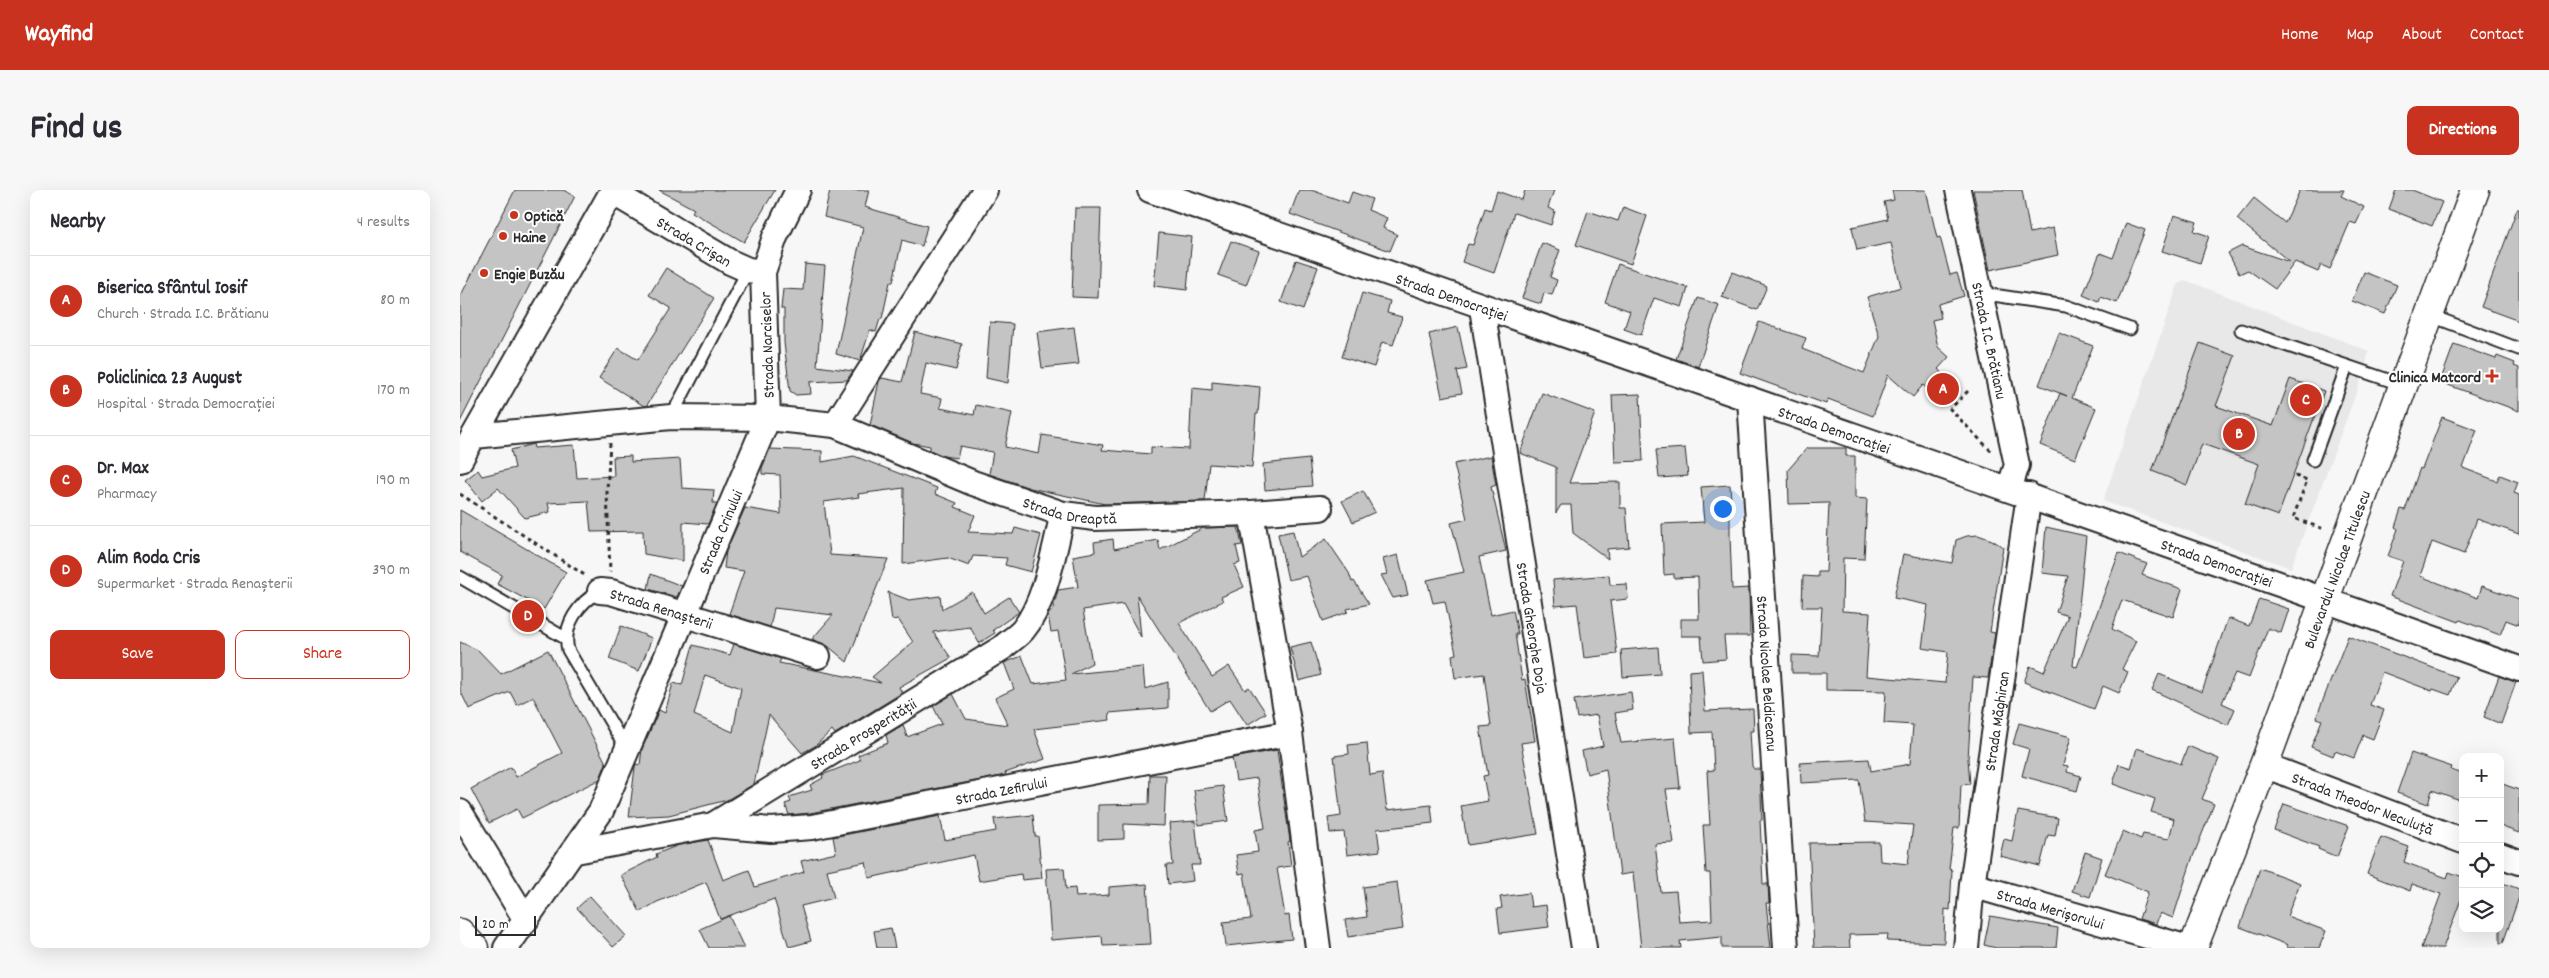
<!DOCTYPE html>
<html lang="en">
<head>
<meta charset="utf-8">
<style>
	body { margin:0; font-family:Dekko,sans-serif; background:#f7f7f7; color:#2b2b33 }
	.controls { position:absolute; right:15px; bottom:15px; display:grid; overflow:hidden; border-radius:10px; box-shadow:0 5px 20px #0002 }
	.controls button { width:45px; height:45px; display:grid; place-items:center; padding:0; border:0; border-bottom:1px solid #e1e1e2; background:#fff; color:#2b2b33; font:25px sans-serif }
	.scale { position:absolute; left:15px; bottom:12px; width:61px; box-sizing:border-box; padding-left:5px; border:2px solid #2b2b2b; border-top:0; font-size:14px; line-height:18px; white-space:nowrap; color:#2b2b2b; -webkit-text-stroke:4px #fff; paint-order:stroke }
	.you { position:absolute; left:1262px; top:318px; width:18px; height:18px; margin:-12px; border:4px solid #fff; border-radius:50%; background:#1a73e8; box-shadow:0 0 0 8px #1a73e833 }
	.badge { display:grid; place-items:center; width:32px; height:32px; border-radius:50%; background:#c8321e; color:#fff; font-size:16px; font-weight:700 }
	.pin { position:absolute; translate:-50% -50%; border:2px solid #fff; box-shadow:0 1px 5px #0006 }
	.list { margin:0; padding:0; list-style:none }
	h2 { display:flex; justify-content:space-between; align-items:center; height:65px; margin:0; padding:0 20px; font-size:21px }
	h2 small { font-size:16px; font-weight:400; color:#7c7c81 }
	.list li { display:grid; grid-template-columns:32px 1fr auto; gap:15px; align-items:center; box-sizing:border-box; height:90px; padding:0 20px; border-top:1px solid #e1e1e2 }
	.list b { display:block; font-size:19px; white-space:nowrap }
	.list p { margin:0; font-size:16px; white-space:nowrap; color:#7c7c81 }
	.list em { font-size:16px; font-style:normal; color:#7c7c81 }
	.actions { display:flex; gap:10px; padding:15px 20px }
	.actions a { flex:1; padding:11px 0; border:1px solid #c8321e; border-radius:10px; text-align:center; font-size:18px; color:#c8321e }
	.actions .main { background:#c8321e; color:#fff }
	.icon { flex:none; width:28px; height:28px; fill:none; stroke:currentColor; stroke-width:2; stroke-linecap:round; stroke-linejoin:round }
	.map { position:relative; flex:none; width:2059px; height:758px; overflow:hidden; border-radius:10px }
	header { display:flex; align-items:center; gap:30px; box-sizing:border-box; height:70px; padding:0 25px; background:#c8321e; color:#fff }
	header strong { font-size:24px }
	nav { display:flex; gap:28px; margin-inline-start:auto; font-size:18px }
	.intro { display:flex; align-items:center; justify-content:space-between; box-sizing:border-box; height:120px; padding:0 30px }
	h1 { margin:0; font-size:35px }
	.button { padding:12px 22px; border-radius:10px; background:#c8321e; color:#fff; font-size:18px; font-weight:700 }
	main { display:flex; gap:30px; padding:0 30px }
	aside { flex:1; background:#fff; border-radius:10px; box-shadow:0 5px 20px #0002 }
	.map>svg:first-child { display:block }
	.built { fill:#e8e8e8 }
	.building { fill:#c4c4c4; stroke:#2b2b2b; fill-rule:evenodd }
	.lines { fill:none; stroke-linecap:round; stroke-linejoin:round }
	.service-casing { stroke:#2b2b2b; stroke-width:15 }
	.minor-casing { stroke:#2b2b2b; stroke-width:28 }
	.tertiary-casing { stroke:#2b2b2b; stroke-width:31 }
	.primary-casing { stroke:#2b2b2b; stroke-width:31 }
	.path { stroke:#2b2b2b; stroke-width:3; stroke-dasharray:4 4; stroke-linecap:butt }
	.service { stroke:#fff; stroke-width:11 }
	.minor { stroke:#fff; stroke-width:24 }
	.tertiary { stroke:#fff; stroke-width:28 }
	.primary { stroke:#fff; stroke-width:28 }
	.poi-dot { fill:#c8321e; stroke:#fff; stroke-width:2 }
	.labels { text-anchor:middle; stroke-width:4; stroke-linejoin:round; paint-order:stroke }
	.poi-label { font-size:16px; font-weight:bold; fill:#2b2b2b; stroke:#fff; text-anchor:start }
	.street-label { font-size:16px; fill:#2b2b2b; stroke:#fff }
</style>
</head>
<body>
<header>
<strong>Wayfind</strong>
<nav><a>Home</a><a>Map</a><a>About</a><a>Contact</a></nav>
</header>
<div class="intro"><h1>Find us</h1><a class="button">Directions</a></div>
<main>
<aside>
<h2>Nearby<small>4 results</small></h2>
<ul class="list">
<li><span class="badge">A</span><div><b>Biserica Sfântul Iosif</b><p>Church · Strada I.C. Brătianu</p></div><em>80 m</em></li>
<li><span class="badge">B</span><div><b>Policlinica 23 August</b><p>Hospital · Strada Democrației</p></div><em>170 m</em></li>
<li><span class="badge">C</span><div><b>Dr. Max</b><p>Pharmacy</p></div><em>190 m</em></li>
<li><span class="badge">D</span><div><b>Alim Roda Cris</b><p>Supermarket · Strada Renașterii</p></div><em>390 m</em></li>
</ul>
<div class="actions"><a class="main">Save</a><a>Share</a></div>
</aside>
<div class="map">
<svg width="2059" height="758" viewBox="0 0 2059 758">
	<rect width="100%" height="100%" fill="#f7f7f7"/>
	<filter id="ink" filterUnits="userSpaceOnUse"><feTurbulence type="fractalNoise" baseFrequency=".02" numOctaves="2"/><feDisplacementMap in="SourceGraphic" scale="10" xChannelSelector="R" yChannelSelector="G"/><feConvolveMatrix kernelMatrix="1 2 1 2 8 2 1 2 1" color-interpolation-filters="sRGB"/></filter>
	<g filter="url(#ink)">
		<path class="built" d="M1725,90L1909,161L1904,182L1831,378L1643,311L1718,94Z"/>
		<path class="building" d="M55,0H103L115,6L0,232V107Z
			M199,0H315L284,52L232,22L234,19Z
			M370,0H409L405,17L467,36L462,56L442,50L433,92H430L422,129H420L416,142L410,140L400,171L376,164L403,37L364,27Z
			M839,0H851L888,13L892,2L912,9L908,20L927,28L923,38L937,44L930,61L830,24Z
			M1065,0H1094L1088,18L1095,21L1091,35L1054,23L1034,83L1002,72L1008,54L1013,55L1025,18L1031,20L1037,1L1062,10Z
			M1432,0H1466L1477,48L1480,47L1490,85L1497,83L1504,106L1478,114L1481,128L1472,130L1478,157L1489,167L1478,179L1500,198L1485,215L1463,195L1453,207L1428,185L1413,226L1368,209L1366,214L1280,183L1299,132L1346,148L1342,159L1404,183L1419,146L1407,107L1441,97L1431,53L1397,60L1392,37L1428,29L1424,12L1434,10Z
			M1513,0H1562L1570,43L1593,38L1598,65L1530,80Z
			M1840,0H1884L1881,6L1904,17L1896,34L1890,32L1870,79L1861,75L1858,82L1835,72L1815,99L1788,80L1779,84L1768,63L1782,56L1830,72L1777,29L1794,8L1825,33Z
			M1936,0H1952L1982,12L1972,36L1929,19Z
			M1163,17L1187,26L1171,74L1116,55L1128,21L1158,31Z
			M615,18H641L638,108L612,107Z
			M2057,19H2059V131L2021,117Z
			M1714,25L1737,32L1734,41L1749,46L1740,73L1702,61Z
			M1666,33L1685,40L1657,113L1641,107L1639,112L1623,105L1640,63L1653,68Z
			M699,43L732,47L727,100L694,96Z
			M771,51L799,61L786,95L758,85Z
			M1082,53L1100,60L1090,87L1097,90L1092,105L1084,103L1081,114L1062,108Z
			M836,70L858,77L843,120L821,112Z
			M345,74L365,76L357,176L393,181L387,190L350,192L351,204L336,205L330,201L324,153V119H321L323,99L343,100Z
			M1158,74L1228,98L1222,117L1194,108L1181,145L1164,139L1170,121L1145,112Z
			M206,78L254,108L187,215L184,216L139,188L158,158L178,170L211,118L189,105Z
			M1272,82L1307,96L1297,120L1262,107Z
			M1904,82L1937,95L1925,124L1892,111Z
			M902,103L930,111L927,123L942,127L933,155L922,152L914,177L882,167Z
			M1238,108L1259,115L1238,177L1216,169Z
			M530,132L553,134L548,193L526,188Z
			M614,137L619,174L582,178L577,142Z
			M998,137L1007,179L997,181L1002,203L982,207L969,144Z
			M455,142L502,154L496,180L466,173L460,204L482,208L480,218L514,225L516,215L552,223L545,257L579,264L582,245L643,255L642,260L691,264V257L729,259L732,198L752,200V192L800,197L798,224H796L792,277L749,274L745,311L645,314L570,298L529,284L533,262L500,256L497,268L483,266L470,260V256L453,253L410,235L419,191L422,188L442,192Z
			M1599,143L1633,156L1612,208L1636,218L1615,269L1580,255L1600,203L1607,206L1579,195Z
			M1740,153L1775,166L1756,216L1813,236L1830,189L1864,201L1818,326L1785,314L1799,274L1742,254L1727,295L1692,281Z
			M1994,154L2036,169L2037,166L2055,173L2054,176L2059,178V221L1980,192Z
			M1082,203L1135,223L1109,293L1160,292V318H1166L1169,357L1147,359L1148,369L1113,343L1111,315H1101L1096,323V277L1060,263Z
			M1180,204L1183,271L1155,272L1152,205Z
			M1982,227L2017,240L2003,278L2037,291L2040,285L2058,292L2054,303L2059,305V344L2017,329L2004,364L1972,352L1960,386L2018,408L2022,396L2059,409V435L2046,430L2040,445L2000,430L1999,432L1930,406L1943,371L1928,366L1938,339L1935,337L1941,319L1945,320L1960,278L1962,279Z
			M73,254L74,258L114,255L117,288L154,286L153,267L171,266V272L220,269L222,298L254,300L253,313H257L248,334L223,332V371L184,364L183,341L131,342L128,311L88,313L90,322L65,328L38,298L22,311L5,290L18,280L22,286L55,278L51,260Z
			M1225,258L1228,286L1199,288L1196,260Z
			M1347,258H1386V266H1395V308L1407,309L1404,369L1383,368L1382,421L1410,423L1406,486L1485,493L1488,462L1462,458L1468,415L1434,408L1443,364L1492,373L1496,350L1507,346L1518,345L1532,350L1543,357L1530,442L1535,443L1528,488L1513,487L1508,569L1510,594L1501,595L1499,638H1494L1489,679L1492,680L1490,720L1485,719L1484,753L1427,751L1428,744L1389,745L1390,758H1354L1349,653L1419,652L1420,671L1448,674L1453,635L1405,632L1399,590L1341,593L1340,573L1409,569L1411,581L1450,574L1453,535L1424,533L1426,501L1366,500V483H1332V465L1359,466L1362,417H1342L1343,386L1358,387V382H1366L1369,313L1329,314L1328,280Z
			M310,259L362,261V272L394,266L477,298L475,304L497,313L495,317L515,325L508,342L553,344L555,338L581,345L571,382L545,375L547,368L513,366L509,376L488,368L443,374L444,298L398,304L399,307L364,312L370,365L428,369L387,472L368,456L352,449L373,425L314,418L310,437L269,424L284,381L264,378L266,361L285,318L321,324L320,285L302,284V278Z
			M1031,266L1036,295L1031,297L1046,361L1019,367L1031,425L1053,420L1058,444H1055L1062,490L1065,489L1075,551L1061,553L1078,644L1008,655L1001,616L1028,611L1023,586L1028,585L1020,537L1031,536L1024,484L995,488L992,465L996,464L985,411L973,413L967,390L1004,382L991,333L1007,329L994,274Z
			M849,269L852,296L805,300L803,274Z
			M1270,295L1272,323H1270V346L1272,399L1289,398L1290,446H1264L1266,469L1243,471L1241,446H1221V429H1239L1238,387L1214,388V384L1204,385L1202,334L1244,332L1241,297Z
			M903,301L915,322L893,332L882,311Z
			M0,320L106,382L84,419L37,394L42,385L0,362Z
			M778,337L782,355L776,356L780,373L774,375L784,397L761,407L763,411L719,433L752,487L769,476L785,500L789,497L806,523L787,535L770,509L750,521L677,405L681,447L663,414L623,420L632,473L611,484L683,477L685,499L708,492V518L649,523L650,530L574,539L585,569L545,583L546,585L350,623L329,625L325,614L331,612L329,607L352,600L350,595L363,588L362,585L400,570L398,565L428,553L426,545L443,535L447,547L482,534L473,516L493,504L506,529L548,535L535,508L554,499L544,473L562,466L573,494L606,490L598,441L591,442L588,425L593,419L598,400L618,397L613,366L635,362L634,352L653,349L654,359L698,350L700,360L743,338Z
			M1586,337L1626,346L1613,476L1617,477L1659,363L1687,374L1682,385L1722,399L1713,427L1662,410L1652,439L1676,451L1662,479L1668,482L1659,503L1643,496L1634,519L1564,492L1570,476L1584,482L1608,426L1596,422L1608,386L1582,383Z
			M833,341L839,367L866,349L889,383L892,392L894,391L909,414L887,419L888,422L863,431L847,386L828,390L818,344Z
			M938,365L948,405L933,408L921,385L927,384L923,369Z
			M191,384L222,396L217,407L188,399Z
			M1149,385L1150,395L1167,394L1168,409L1150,411L1157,464L1124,468L1117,414L1095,416L1093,390Z
			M428,402L449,410L480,406L482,419L512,402L524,423L549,407L559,422L533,440L535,443L519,453L510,437L473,442L491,468L439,497L442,503L375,544L372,540L355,556L342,563L309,525L294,594L267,610L209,625L169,627L175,577L176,574L180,575L182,559L199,520L205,523L213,493L222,495L233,455L270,465L274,454L321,469L319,473L421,493L412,487L453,452L438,429L432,430ZM245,485L281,498L273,542L234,525Z
			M1799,409L1829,419L1821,443L1808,438L1789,488L1775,483L1762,513L1775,519L1768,535L1692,500L1699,484L1742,502L1768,428L1789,436Z
			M161,436L192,448L179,481L149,469Z
			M1888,446L1997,487L1990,505L1973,499L1972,501L1922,482L1910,515L1924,520L1913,549L1903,545L1894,568L1875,561L1873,566L1851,557L1862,530L1856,528Z
			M0,452L18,460L41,484L88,460L146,573L140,589L62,628L57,619L29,633L11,599L51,577L56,587L102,563L73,507L57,515L50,502L9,519L0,500Z
			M851,452L861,485L839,491L830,457Z
			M1198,457L1200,484L1163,487L1161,460Z
			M1242,480L1245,521L1293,519L1294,541H1290L1292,576L1294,579H1300L1302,630H1300L1303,694H1308L1309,713H1306L1311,758H1262V747L1220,751L1221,758H1181L1173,683L1160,685L1146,579L1127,584L1122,561L1143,556L1137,525L1117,528L1114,510L1171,502L1173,520L1155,523L1161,553L1215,548L1220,598L1206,599L1214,653L1195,654L1201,702L1216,701L1219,732L1252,730L1250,683H1246L1243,635H1250L1247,581L1254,580L1252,542L1231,543L1229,481Z
			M2039,486L2056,492L2041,534L2024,527Z
			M1559,533L1611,547L1603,575L1608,576L1607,582L1621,586L1617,601L1562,586L1569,559L1553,554Z
			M907,553L910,585L922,583L927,620L971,615L973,633L917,639L920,661L887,665L884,642L870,643L868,628L881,626L874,566L889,564L888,555Z
			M1728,556L1759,569L1742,609L1754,614L1732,669L1713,728L1700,723L1696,734L1679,729L1688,702L1645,684L1663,641L1681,649L1683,644L1709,649L1714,629L1691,622L1695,609L1653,594L1659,574L1671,578L1677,558L1721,574Z
			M817,560L830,651L828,652L831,676L817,678L825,726L829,725L832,749L766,756L763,732L791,729L784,683L779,684L776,665L798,662L795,640L805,638L797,588L776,591L772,568Z
			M1951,563L1992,577L1991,580L2003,584V611L1972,600L1968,614L1937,603Z
			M690,585H706L704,636L664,634V649L638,650V615L689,614Z
			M2040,593L2059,600V643L2040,636Z
			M763,596L768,631L739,635L734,600Z
			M1824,614L1889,636L1877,667L1858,659L1859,657L1814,640Z
			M1558,621L1598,628L1595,646L1588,645L1580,676L1540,666L1544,649L1552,651Z
			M573,625L575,646H578L582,688L562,690L561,684L519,691L514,665L409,688L406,672L367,680L374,708L341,716L351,751L329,757L314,709L260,729L246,692L197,712L180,722L161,685L197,667L196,664L219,655L248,650L263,690L289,680L295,697L344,682L341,671L376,663L373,647L480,626L485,650L536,641L534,629Z
			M735,631L740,675H731L733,691L708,694L706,675H713L709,633Z
			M1921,647L1949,657L1944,672L1987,688L1989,682L2003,687V704L1983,758H1961L1981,704L1952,694L1950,701L1907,684Z
			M1625,662L1642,668L1630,707L1612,701Z
			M604,678L606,699L615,698L616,707L649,705V697L687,694L691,754L643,756L642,746L591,750L586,679Z
			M1800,678L1840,693L1827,726L1866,741L1859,758H1826L1828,755L1780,737Z
			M937,692L943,739L888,747L885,730L907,727L903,697Z
			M2040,692L2059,699V707L2043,753H2040Z
			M1069,703L1071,717L1086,715L1089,737L1040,743L1037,719L1042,718L1040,707Z
			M130,706L166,746L153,757L117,718Z
			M269,726L284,758H249L240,739Z
			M1530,726L1598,738L1596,758H1536L1524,755Z
			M431,738L435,758H417L414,741Z"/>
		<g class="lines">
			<defs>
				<path id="service" d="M1520,103L1606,116L1670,139
					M1969,125L2059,159
					M1781,140L1943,195
					M211,227L288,80
					M1853,270L1887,176
					M0,387L105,448
					M140,401C119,412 102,436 108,460L167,560"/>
				<g id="minor">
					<path id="s1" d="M690,0C1146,162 1604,316 2059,479"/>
					<path id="s2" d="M1498,0L1557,275L1549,299"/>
					<path id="s3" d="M1022,118L1124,758"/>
					<path id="s4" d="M1290,209L1326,758"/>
					<path id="s5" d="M375,235L513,293L603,324L635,328L791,323L860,318"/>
					<path d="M14,246L211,227L308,228L375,235L525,0"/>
					<path id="s6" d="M0,270L152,2L270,72L288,80L303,82"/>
					<path d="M791,323L830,543L858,758"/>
					<path id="s7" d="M140,401L151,402L358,466"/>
					<path id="s8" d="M1804,575L2003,651"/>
					<path d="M0,622L66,730"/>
					<path id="s9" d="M253,635L311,640L352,637L830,543"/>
					<path id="s10" d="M116,661L253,635L542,458C548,452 557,447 563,440C586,412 594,359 603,324"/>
					<path d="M2040,665L2059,672"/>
					<path id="s11" d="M1512,695L1728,758"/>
					<path id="s12" d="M46,758L141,621L308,228L303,82L315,47L338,0"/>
					<path id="s13" d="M1506,758L1512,695L1569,305"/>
				</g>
				<g id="tertiary">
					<path id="s14" d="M1733,758L1804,575L2015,0"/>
				</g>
				<path id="primary" d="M0,743L14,758"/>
			</defs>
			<use href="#service" class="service-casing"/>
			<use href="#minor" class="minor-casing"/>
			<use href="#tertiary" class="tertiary-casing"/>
			<use href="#primary" class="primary-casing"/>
			<path class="path" d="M1508,201L1490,219L1532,262
				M150,253L147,301L150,382
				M1835,286L1847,290L1833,328L1864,339
				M0,304L126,386"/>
			<use href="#service" class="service"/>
			<use href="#minor" class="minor"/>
			<use href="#tertiary" class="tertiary"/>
			<use href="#primary" class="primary"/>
		</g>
	</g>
	<g class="poi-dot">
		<circle cx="54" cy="25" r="5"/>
		<circle cx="43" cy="46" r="5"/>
		<circle cx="24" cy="83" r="5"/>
		<path d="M2029.5 178.5h5v5h5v5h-5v5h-5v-5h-5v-5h5z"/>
	</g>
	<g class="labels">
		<g class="poi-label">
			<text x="64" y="31">Optică</text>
			<text x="53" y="52">Haine</text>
			<text x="34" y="89">Engie Buzău</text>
			<text x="2021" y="192" text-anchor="end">Clinica Matcord</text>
		</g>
		<g class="street-label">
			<text dy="6" stroke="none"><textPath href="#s6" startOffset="404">Strada Crișan</textPath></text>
			<text dy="6" stroke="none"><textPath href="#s1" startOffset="320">Strada Democrației</textPath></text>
			<text dy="6" stroke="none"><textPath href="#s2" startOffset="154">Strada I.C. Brătianu</textPath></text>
			<text transform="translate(306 155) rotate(-92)" y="6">Strada Narciselor</text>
			<text dy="6" stroke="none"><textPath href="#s1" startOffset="725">Strada Democrației</textPath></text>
			<text dy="6" stroke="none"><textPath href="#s5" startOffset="251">Strada Dreaptă</textPath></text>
			<text dy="6" stroke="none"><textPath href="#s12" startOffset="470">Strada Crinului</textPath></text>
			<text dy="6" stroke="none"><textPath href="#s1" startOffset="1130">Strada Democrației</textPath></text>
			<text dy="6" stroke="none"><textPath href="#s14" startOffset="405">Bulevardul Nicolae Titulescu</textPath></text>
			<text dy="6" stroke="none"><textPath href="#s7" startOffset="64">Strada Renașterii</textPath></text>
			<text dy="6" stroke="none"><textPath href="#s3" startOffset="324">Strada Gheorghe Doja</textPath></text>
			<text dy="6" stroke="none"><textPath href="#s4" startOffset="275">Strada Nicolae Beldiceanu</textPath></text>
			<text dy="6" stroke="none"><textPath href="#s13" startOffset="229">Strada Măghiran</textPath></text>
			<text dy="6" stroke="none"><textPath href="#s10" startOffset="315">Strada Prosperității</textPath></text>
			<text dy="6" stroke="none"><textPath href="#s9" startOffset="292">Strada Zefirului</textPath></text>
			<text dy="6" stroke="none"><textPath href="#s8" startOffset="106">Strada Theodor Neculuță</textPath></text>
			<text dy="6" stroke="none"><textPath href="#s11" startOffset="82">Strada Merișorului</textPath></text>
		</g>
	</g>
</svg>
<div class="controls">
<button>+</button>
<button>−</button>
<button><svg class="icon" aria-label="locate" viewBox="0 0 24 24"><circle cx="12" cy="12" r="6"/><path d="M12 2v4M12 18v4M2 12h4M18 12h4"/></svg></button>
<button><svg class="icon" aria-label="layers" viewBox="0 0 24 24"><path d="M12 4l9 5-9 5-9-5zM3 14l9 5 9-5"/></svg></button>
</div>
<div class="scale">20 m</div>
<div class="you"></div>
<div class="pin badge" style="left:1483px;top:199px">A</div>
<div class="pin badge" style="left:1779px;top:244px">B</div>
<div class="pin badge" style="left:1846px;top:210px">C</div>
<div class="pin badge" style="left:68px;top:426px">D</div>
</div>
</main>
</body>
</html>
